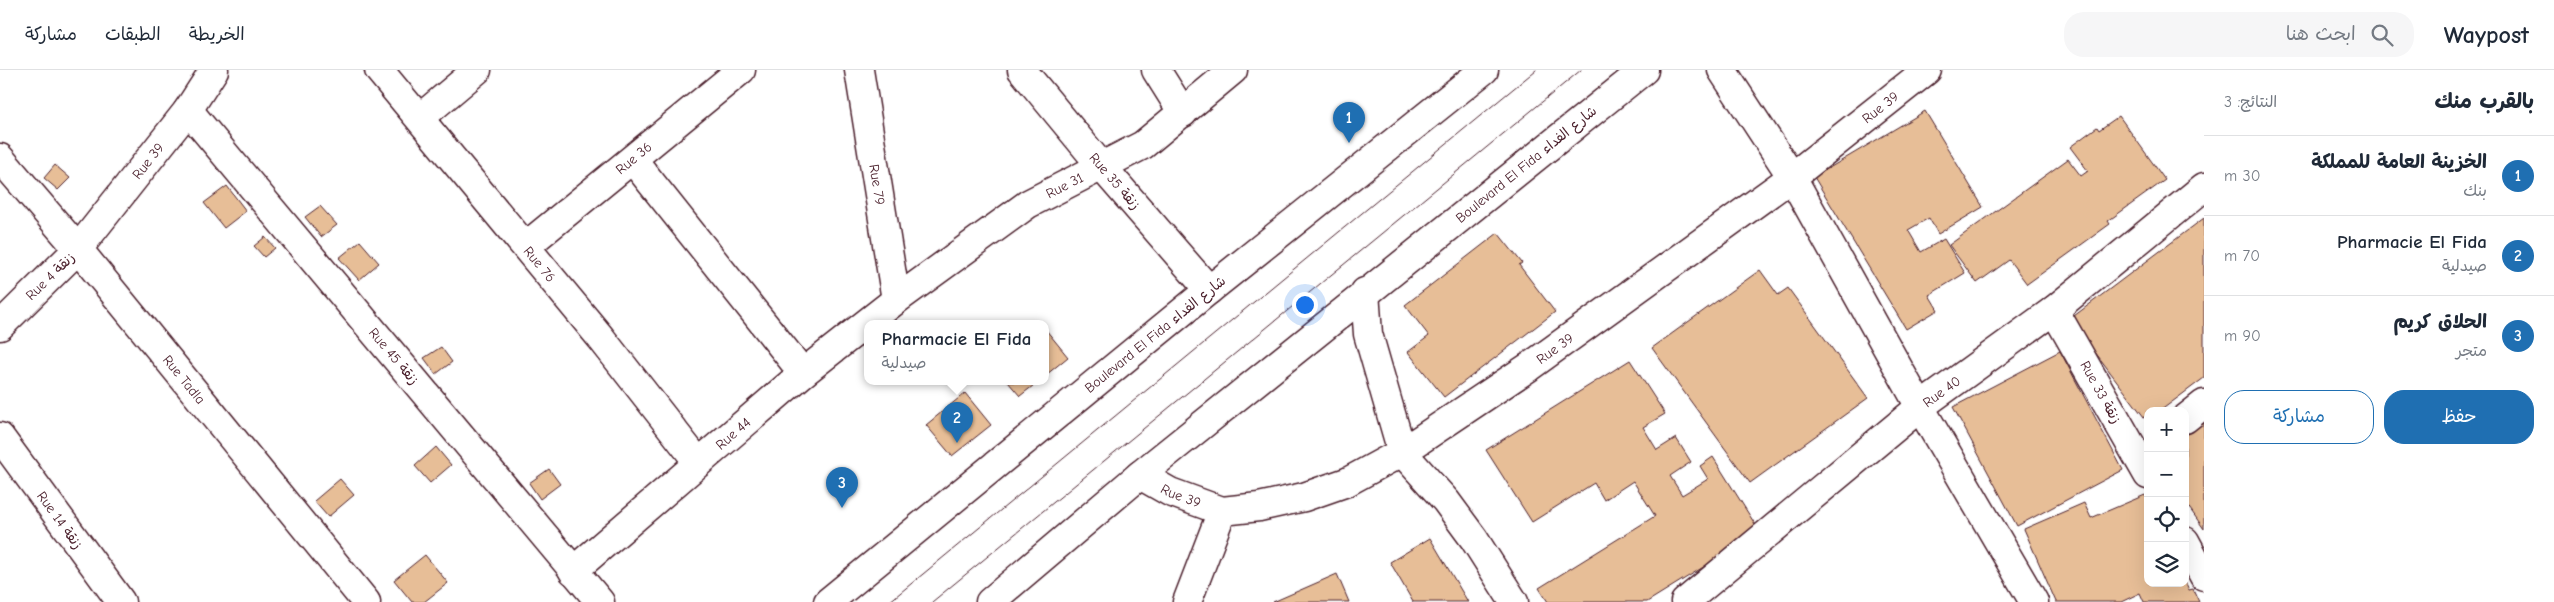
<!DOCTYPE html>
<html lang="ar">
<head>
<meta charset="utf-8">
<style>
	body { margin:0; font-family:"Comic Neue","Playpen Sans Arabic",sans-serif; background:#f6f6f7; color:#1f2937; direction:rtl }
	.controls { position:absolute; right:15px; bottom:15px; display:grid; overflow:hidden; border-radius:10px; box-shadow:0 5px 20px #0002 }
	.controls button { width:45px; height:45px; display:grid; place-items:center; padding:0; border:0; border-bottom:1px solid #e0e1e3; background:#fff; color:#1f2937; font:25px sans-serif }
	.you { position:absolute; left:1304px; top:234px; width:18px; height:18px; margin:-12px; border:4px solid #fff; border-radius:50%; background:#1a73e8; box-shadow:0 0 0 8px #1a73e833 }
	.badge { display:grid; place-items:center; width:32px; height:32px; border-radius:50%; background:#1f6fb2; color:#fff; font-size:16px; font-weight:700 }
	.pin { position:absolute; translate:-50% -41px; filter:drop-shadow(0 1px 2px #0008) }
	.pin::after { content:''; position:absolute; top:26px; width:18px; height:15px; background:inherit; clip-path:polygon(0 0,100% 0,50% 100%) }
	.popup { position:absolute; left:864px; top:250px; width:185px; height:65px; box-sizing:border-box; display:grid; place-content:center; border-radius:10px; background:#fff; filter:drop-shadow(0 1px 4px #0005); font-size:16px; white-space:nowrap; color:#747a83 }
	.popup b { font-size:19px; color:#1f2937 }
	.popup::after { content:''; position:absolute; left:50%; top:100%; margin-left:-10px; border:10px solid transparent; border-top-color:#fff }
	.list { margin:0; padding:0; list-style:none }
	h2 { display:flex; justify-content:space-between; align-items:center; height:65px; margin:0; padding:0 20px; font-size:21px }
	h2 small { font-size:16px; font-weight:400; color:#747a83 }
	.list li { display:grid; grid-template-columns:32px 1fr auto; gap:15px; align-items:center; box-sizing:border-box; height:80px; padding:0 20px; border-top:1px solid #e0e1e3 }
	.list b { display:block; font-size:19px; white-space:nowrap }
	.list p { margin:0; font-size:16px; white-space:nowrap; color:#747a83 }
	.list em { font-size:16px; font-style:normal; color:#747a83 }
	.actions { display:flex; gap:10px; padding:15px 20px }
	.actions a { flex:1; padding:11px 0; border:1px solid #1f6fb2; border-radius:20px; text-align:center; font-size:18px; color:#1f6fb2 }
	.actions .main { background:#1f6fb2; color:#fff }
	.icon { flex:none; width:28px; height:28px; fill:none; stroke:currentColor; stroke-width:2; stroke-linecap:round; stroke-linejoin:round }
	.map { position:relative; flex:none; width:2204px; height:532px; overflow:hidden; direction:ltr }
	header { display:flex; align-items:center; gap:30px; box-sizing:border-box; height:70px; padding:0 25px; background:#fff; border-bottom:1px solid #e0e1e3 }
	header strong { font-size:24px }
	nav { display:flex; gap:28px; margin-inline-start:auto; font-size:18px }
	.search { width:350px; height:45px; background:#f6f6f7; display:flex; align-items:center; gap:12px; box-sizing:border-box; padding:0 18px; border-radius:20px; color:#747a83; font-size:19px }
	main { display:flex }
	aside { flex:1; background:#fff }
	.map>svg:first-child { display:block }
	.building { fill:#e7be97; stroke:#4a1f2b }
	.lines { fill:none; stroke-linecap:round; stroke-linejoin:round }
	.minor-casing { stroke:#4a1f2b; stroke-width:31 }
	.tertiary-casing { stroke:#4a1f2b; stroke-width:31 }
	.secondary-casing { stroke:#4a1f2b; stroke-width:31 }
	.minor { stroke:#fff; stroke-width:28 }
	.tertiary { stroke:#fff; stroke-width:28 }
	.secondary { stroke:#fff; stroke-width:28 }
	.tram { stroke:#4a1f2b; stroke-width:1 }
	.labels { text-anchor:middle; stroke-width:4; stroke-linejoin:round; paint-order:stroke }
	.street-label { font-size:14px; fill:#4a1f2b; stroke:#fff }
</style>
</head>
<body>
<header>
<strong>Waypost</strong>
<div class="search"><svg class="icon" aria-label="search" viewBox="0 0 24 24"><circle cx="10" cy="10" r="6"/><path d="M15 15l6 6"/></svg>ابحث هنا</div>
<nav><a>الخريطة</a><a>الطبقات</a><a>مشاركة</a></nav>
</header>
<main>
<aside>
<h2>بالقرب منك<small>النتائج: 3</small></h2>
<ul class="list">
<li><span class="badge">1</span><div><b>الخزينة العامة للمملكة</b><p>بنك</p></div><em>30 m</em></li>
<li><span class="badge">2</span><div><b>Pharmacie El Fida</b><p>صيدلية</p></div><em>70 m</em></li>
<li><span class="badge">3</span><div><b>الحلاق كريم</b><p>متجر</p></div><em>90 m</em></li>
</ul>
<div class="actions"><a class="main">حفظ</a><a>مشاركة</a></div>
</aside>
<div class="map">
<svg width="2204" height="532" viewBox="0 0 2204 532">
	<rect width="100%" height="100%" fill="#fff"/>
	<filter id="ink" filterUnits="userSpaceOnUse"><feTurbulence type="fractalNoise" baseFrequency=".02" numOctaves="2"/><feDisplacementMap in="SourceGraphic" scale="10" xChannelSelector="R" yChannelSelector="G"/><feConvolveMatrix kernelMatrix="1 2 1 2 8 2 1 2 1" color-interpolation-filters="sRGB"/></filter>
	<g filter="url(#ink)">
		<path class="building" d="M1925,41L1983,137L1938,164L1929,148L1908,160L1921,182L1944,169L1965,203L1929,225L1938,240L1906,259L1814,107Z
			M2119,46L2165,110L2108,151L2110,154L2027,214L2009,190L1977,213L1949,175L2068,89L2081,106L2088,101L2070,77L2097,57L2099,60Z
			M55,95L70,108L58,120L44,108Z
			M227,116L246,141L224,158L204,133Z
			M320,136L337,155L321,167L305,147Z
			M2204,148V308L2160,341H2148L2147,351L2070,249Z
			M1498,163L1522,193L1519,195L1555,242L1444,327L1408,282L1429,266L1405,235Z
			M265,167L275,178L264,187L254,176Z
			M360,171L379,193L359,210L339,188Z
			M1760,200L1778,225L1788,218L1868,328L1750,413L1652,278Z
			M1046,260L1068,287L1046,305Z
			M441,277L452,292L436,304L424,288Z
			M2060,281L2123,400L2017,456L1953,337Z
			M1630,290L1665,344L1643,357L1657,380L1676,368L1691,392L1670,406L1682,425L1708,409L1700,396L1713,387L1760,462L1647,532H1548L1539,518L1655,446L1633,411L1604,430L1594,413L1532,452L1486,380Z
			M1008,312H1038L1020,326Z
			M965,323L991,355L952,386L926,355Z
			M2204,342V459L2185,432V355Z
			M436,377L451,395L430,413L415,396Z
			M549,399L560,414L540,429L529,413Z
			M340,409L354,425L328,447L314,431Z
			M2145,425L2148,431V513H2185V511L2189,520L2193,519L2199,532H2144L2140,523L2121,532H2056L2024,459L2084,433L2091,448Z
			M1430,468L1468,532H1413L1390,492Z
			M425,485L448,513L424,532H412L394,510Z
			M1337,504L1349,532H1273Z"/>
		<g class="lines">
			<defs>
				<g id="minor">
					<path id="s1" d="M379,0L601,268L698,392"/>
					<path id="s2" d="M859,0L896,230"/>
					<path d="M1022,0L1103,98L1209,220"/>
					<path d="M1156,0L1183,43"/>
					<path d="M1722,0L1792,107L1920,337L2034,532"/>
					<path d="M188,40L600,532"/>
					<path d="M420,48L477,0"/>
					<path id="s3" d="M0,88L78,179L366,532"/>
					<path d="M633,90L803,303"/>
					<path id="s4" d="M526,176L741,0"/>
					<path d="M1365,222L1368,264L1402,382L1446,431L1474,469L1514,532"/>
					<path d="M2054,240L2148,405"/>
					<path d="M2185,349L2204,334"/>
					<path d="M0,367L121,532"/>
					<path id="s5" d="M1140,405L1170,422L1222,441L1259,437L1304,427L1347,412L1402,382L1529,297L1792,107L1927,0"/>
					<path d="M2185,471L2204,506"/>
					<path id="s6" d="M573,501L803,303L896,230L1028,134L1143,75L1233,0"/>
					<path d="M1187,532L1222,441"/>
					<path id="s7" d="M1685,532L1920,337L2054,240L2204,117"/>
				</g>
				<g id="tertiary">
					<path id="s8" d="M0,256L78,179L188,40L214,0"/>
				</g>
				<path id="secondary" d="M828,532L1209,220L1484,0
					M990,532L1140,405L1644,0"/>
			</defs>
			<use href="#minor" class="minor-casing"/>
			<use href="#tertiary" class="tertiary-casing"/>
			<use href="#secondary" class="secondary-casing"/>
			<use href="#minor" class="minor"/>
			<use href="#tertiary" class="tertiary"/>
			<use href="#secondary" class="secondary"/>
			<path class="tram" d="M889,532L1536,0
				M932,532L1581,0"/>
		</g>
	</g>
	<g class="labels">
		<g class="street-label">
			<text dy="5" stroke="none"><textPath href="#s5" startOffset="871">Rue 39</textPath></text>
			<text dy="5" stroke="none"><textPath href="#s4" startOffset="139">Rue 36</textPath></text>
			<text dy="5" stroke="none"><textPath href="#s8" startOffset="222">Rue 39</textPath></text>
			<text transform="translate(1526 94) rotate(-39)" y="5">Boulevard El Fida شارع الفداء</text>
			<text transform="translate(1115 111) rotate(49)" y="5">Rue 35 زنقة</text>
			<text dy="5" stroke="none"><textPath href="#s2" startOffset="116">Rue 79</textPath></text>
			<text dy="5" stroke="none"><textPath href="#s6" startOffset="626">Rue 31</textPath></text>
			<text dy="5" stroke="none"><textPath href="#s1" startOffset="252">Rue 76</textPath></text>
			<text transform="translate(50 206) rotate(-44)" y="5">Rue 4 زنقة</text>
			<text transform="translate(1155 264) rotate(-39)" y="5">Boulevard El Fida شارع الفداء</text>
			<text dy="5" stroke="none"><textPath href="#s5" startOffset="466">Rue 39</textPath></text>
			<text transform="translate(394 286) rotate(50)" y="5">Rue 45 زنقة</text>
			<text dy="5" stroke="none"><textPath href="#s3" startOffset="288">Rue Tadla</textPath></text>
			<text dy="5" stroke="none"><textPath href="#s7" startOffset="332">Rue 40</textPath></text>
			<text transform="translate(2101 322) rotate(61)" y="5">Rue 33 زنقة</text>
			<text dy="5" stroke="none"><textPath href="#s6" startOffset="211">Rue 44</textPath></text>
			<text dy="5" stroke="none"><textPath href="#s5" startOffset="46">Rue 39</textPath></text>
			<text transform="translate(60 450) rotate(54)" y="5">Rue 14 زنقة</text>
		</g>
	</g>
</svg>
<div class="controls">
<button>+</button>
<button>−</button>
<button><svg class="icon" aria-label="locate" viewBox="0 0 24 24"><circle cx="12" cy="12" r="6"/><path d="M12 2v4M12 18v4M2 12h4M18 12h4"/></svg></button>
<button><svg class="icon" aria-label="layers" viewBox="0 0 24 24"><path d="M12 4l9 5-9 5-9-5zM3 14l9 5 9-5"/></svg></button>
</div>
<div class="you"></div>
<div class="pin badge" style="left:1349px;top:73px">1</div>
<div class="pin badge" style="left:957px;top:373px">2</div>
<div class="popup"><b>Pharmacie El Fida</b>صيدلية</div>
<div class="pin badge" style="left:842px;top:438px">3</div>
</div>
</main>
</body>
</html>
